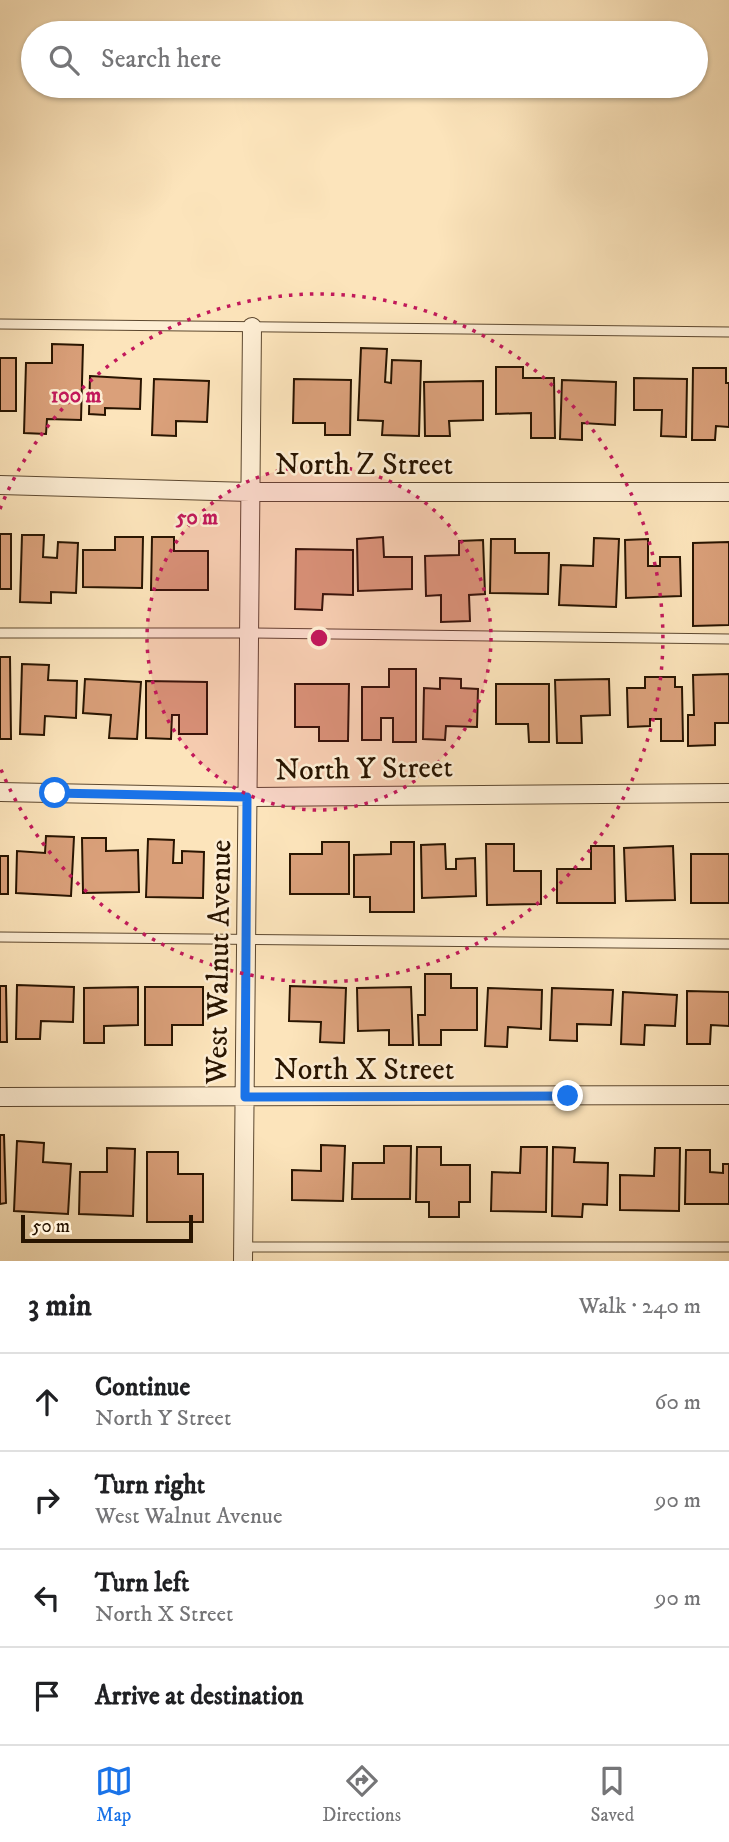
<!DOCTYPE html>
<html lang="en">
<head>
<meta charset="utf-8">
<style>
	body { margin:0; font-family:"IM FELL DW Pica",serif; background:#f2f2f2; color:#202124 }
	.scale { position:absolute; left:21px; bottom:18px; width:172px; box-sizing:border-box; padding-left:7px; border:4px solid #281400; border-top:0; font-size:19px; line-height:24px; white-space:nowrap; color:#281400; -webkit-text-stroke:5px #fdedd3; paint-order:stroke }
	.stop { position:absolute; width:21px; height:21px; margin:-16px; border:5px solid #1a73e8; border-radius:50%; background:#fff }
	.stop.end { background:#1a73e8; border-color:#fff; box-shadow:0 2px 7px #0008 }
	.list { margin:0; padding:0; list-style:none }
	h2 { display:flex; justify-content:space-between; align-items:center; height:91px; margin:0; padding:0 28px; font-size:30px }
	h2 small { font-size:23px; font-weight:400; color:#757577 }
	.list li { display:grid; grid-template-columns:46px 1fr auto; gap:21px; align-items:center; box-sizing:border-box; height:98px; padding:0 28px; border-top:2px solid #e0e0e0 }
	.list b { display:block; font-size:26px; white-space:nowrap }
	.list p { margin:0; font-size:23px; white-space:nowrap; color:#757577 }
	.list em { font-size:23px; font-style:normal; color:#757577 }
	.icon { flex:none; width:38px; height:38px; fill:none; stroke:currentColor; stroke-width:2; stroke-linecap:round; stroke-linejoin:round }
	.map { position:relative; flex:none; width:729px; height:1261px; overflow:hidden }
	.search { position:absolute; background:#fff; box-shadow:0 2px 5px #0004; left:21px; right:21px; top:21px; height:77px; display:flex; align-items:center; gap:18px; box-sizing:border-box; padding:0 24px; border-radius:38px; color:#757577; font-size:26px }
	.sheet { height:483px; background:#fff }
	nav { display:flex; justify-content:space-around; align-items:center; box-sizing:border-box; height:98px; border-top:2px solid #e0e0e0; background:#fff; font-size:19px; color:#757577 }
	nav a { display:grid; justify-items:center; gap:4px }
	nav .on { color:#1a73e8 }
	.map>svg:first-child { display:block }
	.building { fill:#daa07a; stroke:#281400; stroke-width:2 }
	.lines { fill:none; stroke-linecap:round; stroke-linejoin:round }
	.lane-casing { stroke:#5d482f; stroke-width:11 }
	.street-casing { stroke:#5d482f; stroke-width:20 }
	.lane { stroke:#fdedd3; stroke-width:9 }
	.street { stroke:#fdedd3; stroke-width:18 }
	.route { stroke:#1a73e8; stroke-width:9 }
	.ring { fill:none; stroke:#c2185b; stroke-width:3.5; stroke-dasharray:3.5 7 }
	.labels { text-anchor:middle; stroke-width:5; stroke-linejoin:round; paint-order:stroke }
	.street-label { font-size:30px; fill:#281400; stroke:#fdedd3 }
	.centre { fill:#c2185b; stroke:#fdedd3; stroke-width:3.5 }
	.ring-label { font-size:21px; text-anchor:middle; font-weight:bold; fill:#c2185b; stroke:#fdedd3; stroke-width:5; stroke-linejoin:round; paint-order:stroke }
</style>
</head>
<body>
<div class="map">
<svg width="729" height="1261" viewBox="0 0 729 1261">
	<rect width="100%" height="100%" fill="#fce4bb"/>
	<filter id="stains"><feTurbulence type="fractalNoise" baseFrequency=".00286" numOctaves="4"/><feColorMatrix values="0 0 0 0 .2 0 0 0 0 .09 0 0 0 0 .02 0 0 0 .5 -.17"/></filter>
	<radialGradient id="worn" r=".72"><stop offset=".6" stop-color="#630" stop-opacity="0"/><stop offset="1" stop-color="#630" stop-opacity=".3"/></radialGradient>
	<path class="building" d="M52,344L83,345L81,420L47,419L46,434L24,433L26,363H52Z
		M361,348L387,349L385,382L391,383L392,360L421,361L419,436L382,435L383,421L358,420Z
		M0,358H16V411H0Z
		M496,367H523V378H554L555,438H531V413L496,414Z
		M693,368H726V383H729V427L716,426L715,440H692Z
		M90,376L141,379L140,409L105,408V415L89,414Z
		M634,378L687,379L686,437L661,436L662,410H634Z
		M154,379L209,381L207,422L176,421V436L152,435Z
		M294,379L351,380L350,435H325V423H293Z
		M562,380L616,382L615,425L582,423V440L560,439Z
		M483,381V420L449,421L450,436H425L424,382Z
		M0,534H11V589H0Z
		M22,535H44L43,557L57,558L58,542L78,543L76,593L51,592V603L20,602Z
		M115,537H143L142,588L83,587V550H115Z
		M152,537H174V551H208V590H151Z
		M383,537L384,557H412V589L358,591L357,539Z
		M594,538L619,539L616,607L559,605L561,565L593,566Z
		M491,539H515V553H549L548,594L490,593Z
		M648,539V566H660V557H680L681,596L626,598L625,540Z
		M483,540L485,594L469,595L470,621L441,622V595L426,596L425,556L459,555V541Z
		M729,542V625L693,626V543Z
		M296,549L353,550V595L323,594L322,610L295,609Z
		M0,657H10L11,739H0Z
		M22,664L49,665L48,680L77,681L76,718L45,716L44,735L20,734Z
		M389,669H416V742H393V718H381V740H362V687H389Z
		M729,674V723H715V745L688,746V715H694L693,675Z
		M645,677H675V687H682L683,741H661V719H650V726L628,727L627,688H645Z
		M440,678L461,679V688L478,689L477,727L446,726L445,740L423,739L424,688L440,689Z
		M85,679L141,682L137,739L109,738L111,715L83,713Z
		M609,679L610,715L581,716L582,743H557L555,680Z
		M146,681L207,682V734H179V715H172L171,739L146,738Z
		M295,684H349L348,741H319V727H295Z
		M496,684H549V742H529L528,724H496Z
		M46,836L74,837L71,896L16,893L17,851L45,853Z
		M82,838H106V851L138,850L139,892L83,893Z
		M148,839L174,840L173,863H182V851L204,852L203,898L146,897Z
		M322,842H349V894H290V854H322Z
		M391,842H414V912H370V897H354V855L391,854Z
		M445,844L446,869H456V859L475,858L476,896L422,898L421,845Z
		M486,844H514V871H541V904L487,905Z
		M591,846H614L615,903H557V869H591Z
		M673,846L675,900L626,901L624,848Z
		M691,854H729V903H691Z
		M0,856H8V894H0Z
		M425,974H451V988H477V1030H441V1045H419L418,1015H425Z
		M17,985L74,987L73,1022L41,1021L40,1039H16Z
		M0,986H6L7,1042H0Z
		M290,986L346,988L344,1043L320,1042L321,1022L289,1021Z
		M138,987V1025L104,1026V1043H84V988Z
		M145,987H203V1025H172V1045H145Z
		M411,987L413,1045H389V1030L358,1031L357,988Z
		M488,988L542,990L541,1029L508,1027L507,1047L485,1046Z
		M552,988L613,990L611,1025L577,1024V1041L550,1040Z
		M687,991L729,992V1026L711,1025L710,1044H687Z
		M623,992L677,995L675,1026L645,1025L644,1045L621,1044Z
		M0,1135H4L6,1203L0,1204Z
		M17,1141L44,1143L43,1162L71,1164L68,1214L14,1211Z
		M321,1145L345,1146L343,1201L292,1200V1170L321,1171Z
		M384,1146H411L410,1199H352L353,1163H384Z
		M417,1147H441V1165H470V1202H459V1217H429V1202H416Z
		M521,1147H547L546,1212L491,1211L492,1172L520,1173Z
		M553,1147L575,1148L574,1162L608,1163L607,1205L583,1204L582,1217L552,1216Z
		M107,1148L135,1149L133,1216L79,1214L80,1172H107Z
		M655,1148H680L679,1211L620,1210V1175L654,1176Z
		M686,1150H710V1172L723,1173V1164H729V1204H685Z
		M147,1152H178V1174H203V1222H147Z"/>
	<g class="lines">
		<defs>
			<path id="lane" d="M0,324L729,332
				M0,633H249L729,639
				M0,937L729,944
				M243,1247H729"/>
			<path id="street" d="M0,485L250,492H729
				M0,792L247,797L729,793
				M0,1097L729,1095
				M243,1261L252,327"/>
		</defs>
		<use href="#lane" class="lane-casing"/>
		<use href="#street" class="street-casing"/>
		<use href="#lane" class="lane"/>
		<use href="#street" class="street"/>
	</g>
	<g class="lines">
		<path class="route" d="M55,793L247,797L245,1097L568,1096"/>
	</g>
	<circle cx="319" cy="638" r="172" fill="#c2185b" fill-opacity=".12"/>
	<g class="ring">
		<circle cx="319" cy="638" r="172"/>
		<path d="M0 509A344 344 0 1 1 0 767"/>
	</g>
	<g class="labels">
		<g class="street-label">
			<text x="364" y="474">North Z Street</text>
			<text transform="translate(364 768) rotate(-1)" y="10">North Y Street</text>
			<text transform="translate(218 962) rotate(-89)" y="10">West Walnut Avenue</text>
			<text x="364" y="1079">North X Street</text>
		</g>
	</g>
	<circle cx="319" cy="638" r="10" class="centre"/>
	<g class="ring-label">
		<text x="76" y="402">100 m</text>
		<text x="197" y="524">50 m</text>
	</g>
	<rect width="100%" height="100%" filter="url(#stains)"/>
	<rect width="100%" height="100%" fill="url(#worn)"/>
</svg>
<div class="scale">50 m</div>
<div class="stop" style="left:55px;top:793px"></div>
<div class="stop end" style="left:568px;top:1096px"></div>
<div class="search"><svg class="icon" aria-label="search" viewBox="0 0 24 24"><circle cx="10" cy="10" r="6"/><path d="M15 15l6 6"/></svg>Search here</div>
</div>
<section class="sheet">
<h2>3 min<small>Walk · 240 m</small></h2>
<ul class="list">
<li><svg class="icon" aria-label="ahead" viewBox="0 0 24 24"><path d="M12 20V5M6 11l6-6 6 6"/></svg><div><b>Continue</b><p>North Y Street</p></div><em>60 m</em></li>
<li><svg class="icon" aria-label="right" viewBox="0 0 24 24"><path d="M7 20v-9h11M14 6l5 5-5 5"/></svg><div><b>Turn right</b><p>West Walnut Avenue</p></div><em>90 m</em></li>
<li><svg class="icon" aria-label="left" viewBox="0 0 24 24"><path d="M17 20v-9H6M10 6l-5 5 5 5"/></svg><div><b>Turn left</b><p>North X Street</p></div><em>90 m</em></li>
<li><svg class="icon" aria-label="arrive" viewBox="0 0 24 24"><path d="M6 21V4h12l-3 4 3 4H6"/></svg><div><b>Arrive at destination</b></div></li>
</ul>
</section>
<nav>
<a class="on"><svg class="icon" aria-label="map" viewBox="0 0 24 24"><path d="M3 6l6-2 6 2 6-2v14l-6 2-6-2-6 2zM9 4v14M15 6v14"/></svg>Map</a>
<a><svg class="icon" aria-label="directions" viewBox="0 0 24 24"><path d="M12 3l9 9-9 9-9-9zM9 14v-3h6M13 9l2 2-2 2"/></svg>Directions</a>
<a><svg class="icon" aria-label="saved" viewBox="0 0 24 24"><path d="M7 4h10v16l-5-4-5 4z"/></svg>Saved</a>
</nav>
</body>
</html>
